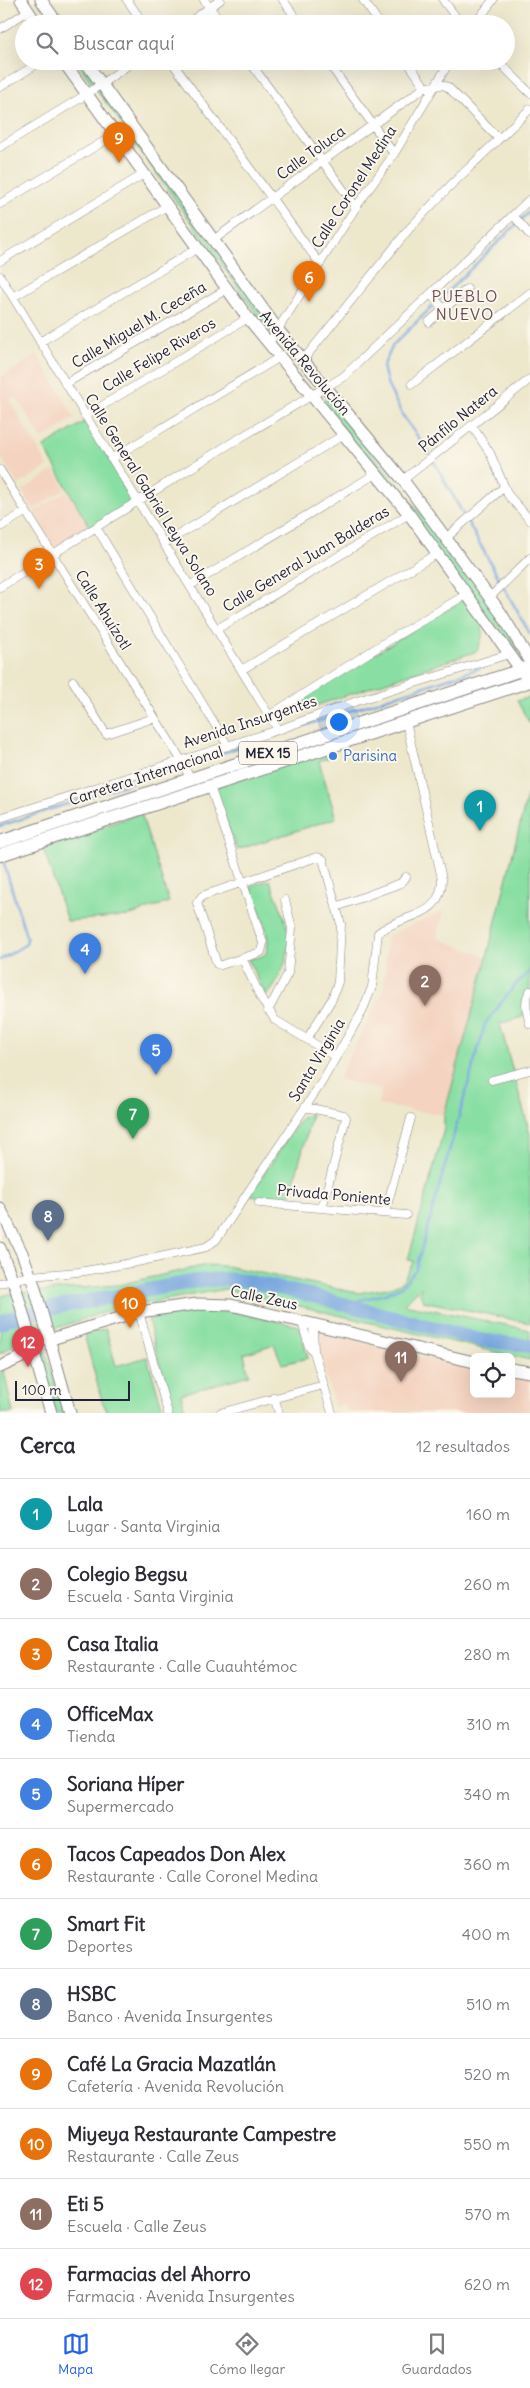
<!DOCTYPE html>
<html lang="es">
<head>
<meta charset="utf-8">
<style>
	body { margin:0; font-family:Delius,sans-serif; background:#f7f7f7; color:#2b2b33 }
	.controls { position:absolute; right:15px; bottom:15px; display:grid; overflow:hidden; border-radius:8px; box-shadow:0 5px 20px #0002 }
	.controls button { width:45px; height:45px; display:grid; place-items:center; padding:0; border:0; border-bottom:1px solid #e1e1e2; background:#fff; color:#2b2b33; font:25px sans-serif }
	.scale { position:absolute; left:15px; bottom:12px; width:115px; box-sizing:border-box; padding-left:5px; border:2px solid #22223b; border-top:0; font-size:14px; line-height:18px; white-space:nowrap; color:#22223b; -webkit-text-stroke:4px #fbf7ec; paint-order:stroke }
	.you { position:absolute; left:338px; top:721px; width:18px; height:18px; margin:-12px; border:4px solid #fff; border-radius:50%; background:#1a73e8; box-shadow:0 0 0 8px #1a73e833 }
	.badge { display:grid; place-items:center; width:32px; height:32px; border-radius:50%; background:#2563eb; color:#fff; font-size:16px; font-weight:700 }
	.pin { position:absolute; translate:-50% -41px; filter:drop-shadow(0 1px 2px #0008) }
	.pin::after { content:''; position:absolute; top:26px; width:18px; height:15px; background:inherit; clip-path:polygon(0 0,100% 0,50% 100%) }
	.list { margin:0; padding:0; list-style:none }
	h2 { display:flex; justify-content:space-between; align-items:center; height:65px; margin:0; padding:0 20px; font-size:21px }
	h2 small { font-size:16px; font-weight:400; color:#7c7c81 }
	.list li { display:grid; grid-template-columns:32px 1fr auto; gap:15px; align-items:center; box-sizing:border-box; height:70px; padding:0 20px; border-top:1px solid #e1e1e2 }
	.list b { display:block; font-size:19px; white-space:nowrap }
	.list p { margin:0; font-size:16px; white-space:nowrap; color:#7c7c81 }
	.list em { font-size:16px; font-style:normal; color:#7c7c81 }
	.icon { flex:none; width:28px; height:28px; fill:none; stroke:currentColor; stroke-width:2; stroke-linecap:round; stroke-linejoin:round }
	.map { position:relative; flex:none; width:530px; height:1413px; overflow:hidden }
	.search { position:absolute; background:#fff; box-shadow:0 5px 20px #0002; left:15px; right:15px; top:15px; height:55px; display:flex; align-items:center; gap:12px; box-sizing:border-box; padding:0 18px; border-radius:28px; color:#7c7c81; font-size:19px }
	.sheet { height:905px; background:#fff }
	nav { display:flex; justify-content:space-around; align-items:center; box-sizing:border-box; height:70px; border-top:1px solid #e1e1e2; background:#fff; font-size:14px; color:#7c7c81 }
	nav a { display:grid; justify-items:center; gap:2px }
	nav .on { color:#2563eb }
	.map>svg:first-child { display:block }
	.built { fill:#f4d3c0 }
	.green { fill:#89dfa3; stroke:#56806f }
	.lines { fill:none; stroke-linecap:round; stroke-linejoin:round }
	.stream { stroke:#75a4de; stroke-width:2.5 }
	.river { stroke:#75a4de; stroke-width:14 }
	.street-casing { stroke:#888484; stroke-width:9 }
	.secondary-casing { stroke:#888484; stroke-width:13 }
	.primary-casing { stroke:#888484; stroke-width:14 }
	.street { stroke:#fff; stroke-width:8 }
	.secondary { stroke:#fff; stroke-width:11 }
	.primary { stroke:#fff; stroke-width:12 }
	.shop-dot { fill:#3f7fe0; stroke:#fbf7ec; stroke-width:2 }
	.labels { text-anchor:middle; stroke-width:4; stroke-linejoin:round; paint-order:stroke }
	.shield { fill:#fbf7ec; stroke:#636270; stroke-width:1 }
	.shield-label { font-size:14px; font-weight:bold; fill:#22223b }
	.street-label { font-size:15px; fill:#22223b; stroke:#fbf7ec }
	.shop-label { font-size:15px; fill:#366cbe; stroke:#fbf7ec; text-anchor:start }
	.neighbourhood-label { font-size:16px; letter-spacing:1px; fill:#694e5a; stroke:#fbf7ec }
</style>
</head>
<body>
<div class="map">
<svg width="530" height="1413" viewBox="0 0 530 1413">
	<rect width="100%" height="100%" fill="#fbf7ec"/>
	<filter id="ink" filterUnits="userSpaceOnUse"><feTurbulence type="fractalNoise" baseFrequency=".02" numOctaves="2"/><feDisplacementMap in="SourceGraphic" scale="10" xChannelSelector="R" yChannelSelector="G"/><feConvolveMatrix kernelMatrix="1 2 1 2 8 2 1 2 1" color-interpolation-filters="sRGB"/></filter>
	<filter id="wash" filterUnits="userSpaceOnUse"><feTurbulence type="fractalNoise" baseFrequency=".0096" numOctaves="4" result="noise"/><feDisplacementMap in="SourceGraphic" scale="20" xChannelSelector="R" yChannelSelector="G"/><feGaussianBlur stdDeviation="1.12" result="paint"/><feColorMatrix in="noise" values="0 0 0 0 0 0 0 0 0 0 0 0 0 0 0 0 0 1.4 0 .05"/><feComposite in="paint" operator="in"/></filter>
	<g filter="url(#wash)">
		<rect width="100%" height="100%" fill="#ede7cc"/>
		<path class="built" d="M37,354L75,418L42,439L16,396L9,400L48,466L18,485L0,455V378Z
			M54,470L65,489L33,510L22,491Z
			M67,491L89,528L56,549L34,512Z
			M444,910L437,938L487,957L444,1115L378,1105L381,1090L338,1079L384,989L387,936Z
			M316,1332L474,1370V1394H511V1377L530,1379V1413H347L344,1404L335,1407L318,1350Z"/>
		<path class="green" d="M76,61H81L274,329L271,334Z
			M329,398L497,610L519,651L516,653L325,405L324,400Z
			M86,421L135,501L90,528L44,447Z
			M464,599C480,621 489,624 477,651L280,718L278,713Z
			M530,697V724L517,701Z
			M324,749L328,758L319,761L336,818L237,850L212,788Z
			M530,784V992L522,1017L500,1024L530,1134V1323L423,1301L420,1294L421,1287L404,1304L530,1330V1360L226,1289L114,1309L23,1339L0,1354V1297L8,1294L117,1285L207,1265L226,1266L358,1293L388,1288L402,1282L414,1261L408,1260L444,1129V1115L487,957Z
			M141,813L169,902L128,916L67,921L43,848Z
			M270,880C276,898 286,917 289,936C291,953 279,985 266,996L248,959C254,958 262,958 266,953C274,939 255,900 250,886Z
			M312,1114L289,1201L250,1195L301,1118Z
			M204,1310L232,1311L299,1326L308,1358L282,1364L274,1344L244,1354L249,1375L181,1394L186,1413H172L148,1319Z
			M106,1329L116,1366L147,1357L164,1413H108L102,1401L84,1334Z
			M41,1336L64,1413H56L34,1338Z
			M4,1371L13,1413H0V1373Z"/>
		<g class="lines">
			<path class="stream" d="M530,211L393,345L383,367L388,386L403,416L428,451L530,634
				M0,826L507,659
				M0,960L23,946L26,944L27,939L3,860
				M344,1304L385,1294L402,1286L416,1269L485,1024L515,985L530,971"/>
			<path class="river" d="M0,1323L8,1319L62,1306L196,1281L223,1279L247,1281L309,1295L480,1340L530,1346"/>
		</g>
	</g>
	<g filter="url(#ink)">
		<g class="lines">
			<defs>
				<path id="street" d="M127,0L144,24
					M204,0L222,24
					M283,0L300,24
					M363,0L380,24
					M443,0L461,24
					M187,24L220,0
					M475,24L493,0
					M0,29L28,11
					M171,61L320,264
					M249,61L356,207
					M327,61L394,154
					M407,61L425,87L443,85L448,87L499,139
					M498,61L530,93
					M0,87L42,61
					M0,147L87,94L134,61
					M0,204L116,134
					M513,215L530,235
					M212,241L425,87
					M0,261L144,174
					M0,276L278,730
					M430,294L444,309
					M13,297L167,206
					M429,322L467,289
					M40,342L198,248
					M269,343L356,207L394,154L450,61
					M304,359L409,229L450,186L530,109
					M65,384L227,289
					M412,384L530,293
					M85,416L248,318
					M472,426L490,453L508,495L530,520
					M111,459L280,357
					M0,470L183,763L190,779
					M403,480L530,379
					M0,527L25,512
					M96,527L228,746
					M446,538L504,487
					M165,543L345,434
					M191,585L377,473
					M0,587L228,445L343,377L530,199
					M490,597L530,558
					M217,629L409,514
					M243,669L438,553
					M73,681L106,734L154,718
					M270,715L386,642L467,594
					M210,786L263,943L261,952L221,965L217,964L197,903L202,896L317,857L323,859L341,924L338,982L332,999L307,1039
					M0,818L278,730L357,701L509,654
					M336,907L401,883L406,877
					M242,958L261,998L275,1020L336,1057
					M530,991C523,1001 527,1013 530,1024
					M268,1011L288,973L292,928L285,900
					M492,1080L530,1070
					M305,1107L344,1115L346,1118L322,1208
					M259,1203L406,1215
					M385,1213L411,1118
					M0,1283L30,1276L79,1272L137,1262L206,1247L216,1240L320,1085L362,1012L372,987L378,933C403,912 441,921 442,879L406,722
					M139,1312L168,1413
					M302,1322L309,1347L314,1352
					M313,1324L314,1352L332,1413
					M274,1397L279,1413
					M220,1413L324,1385"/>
				<path id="secondary" d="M21,0L37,24
					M41,0L58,24
					M63,61L248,318L409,514L526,677
					M85,61L278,330L403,480L501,613L530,661
					M0,1208L22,1253L34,1285L70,1413
					M0,1248L16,1289L51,1413
					M48,1340L139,1312L197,1304L231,1305L474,1362
					M0,1367L33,1352
					M511,1369L530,1372"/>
				<path id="primary" d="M0,842L530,667
					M0,855L530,681"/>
			</defs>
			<use href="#street" class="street-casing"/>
			<use href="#secondary" class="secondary-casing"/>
			<use href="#primary" class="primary-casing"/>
			<use href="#street" class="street"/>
			<use href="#secondary" class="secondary"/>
			<use href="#primary" class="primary"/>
		</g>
	</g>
	<circle class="shop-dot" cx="333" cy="756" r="5"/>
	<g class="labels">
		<rect class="shield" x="239" y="741.5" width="58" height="23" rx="4"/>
		<g class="shield-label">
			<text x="268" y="758">MEX 15</text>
		</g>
		<g class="street-label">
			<text transform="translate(311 153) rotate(-36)" y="5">Calle Toluca</text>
			<text transform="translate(354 187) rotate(-57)" y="5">Calle Coronel Medina</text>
			<text transform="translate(139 325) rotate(-31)" y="5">Calle Miguel M. Ceceña</text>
			<text transform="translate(159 355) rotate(-31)" y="5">Calle Felipe Riveros</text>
			<text transform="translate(305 363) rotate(50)" y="5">Avenida Revolución</text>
			<text transform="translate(458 419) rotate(-39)" y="5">Pánfilo Natera</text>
			<text transform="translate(151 495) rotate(58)" y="5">Calle General Gabriel Leyva Solano</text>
			<text transform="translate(306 559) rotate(-31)" y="5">Calle General Juan Balderas</text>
			<text transform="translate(103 610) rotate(58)" y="5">Calle Ahuízotl</text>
			<text transform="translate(250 722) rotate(-18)" y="5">Avenida Insurgentes</text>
			<text transform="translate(146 776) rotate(-18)" y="5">Carretera Internacional</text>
			<text transform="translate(317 1060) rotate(-59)" y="5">Santa Virginia</text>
			<text transform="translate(334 1195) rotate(5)" y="5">Privada Poniente</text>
			<text transform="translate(264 1298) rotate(12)" y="5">Calle Zeus</text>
		</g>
		<g class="shop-label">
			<text x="343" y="761">Parisina</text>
		</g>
		<g class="neighbourhood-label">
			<text x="465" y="302">PUEBLO<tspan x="465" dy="18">NUEVO</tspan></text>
		</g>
	</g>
</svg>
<div class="controls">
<button><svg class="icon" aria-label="locate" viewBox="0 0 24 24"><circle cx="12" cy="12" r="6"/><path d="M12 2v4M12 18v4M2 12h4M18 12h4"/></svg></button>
</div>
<div class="scale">100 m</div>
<div class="you"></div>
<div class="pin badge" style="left:480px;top:831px;background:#0f9aa8">1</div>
<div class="pin badge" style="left:425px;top:1006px;background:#8d6e63">2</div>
<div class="pin badge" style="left:39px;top:589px;background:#e8710a">3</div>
<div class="pin badge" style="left:85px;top:974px;background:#3f7fe0">4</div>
<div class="pin badge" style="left:156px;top:1075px;background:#3f7fe0">5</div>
<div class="pin badge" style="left:309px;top:302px;background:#e8710a">6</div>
<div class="pin badge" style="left:133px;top:1139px;background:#2e9e5b">7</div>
<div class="pin badge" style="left:48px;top:1241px;background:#5c6f8a">8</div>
<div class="pin badge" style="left:119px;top:163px;background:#e8710a">9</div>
<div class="pin badge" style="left:130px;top:1328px;background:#e8710a">10</div>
<div class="pin badge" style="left:401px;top:1382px;background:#8d6e63">11</div>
<div class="pin badge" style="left:28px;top:1367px;background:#e0444e">12</div>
<div class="search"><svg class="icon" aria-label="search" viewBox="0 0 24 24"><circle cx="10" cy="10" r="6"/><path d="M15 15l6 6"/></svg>Buscar aquí</div>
</div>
<section class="sheet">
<h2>Cerca<small>12 resultados</small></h2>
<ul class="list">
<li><span class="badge" style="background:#0f9aa8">1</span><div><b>Lala</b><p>Lugar · Santa Virginia</p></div><em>160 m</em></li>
<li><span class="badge" style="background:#8d6e63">2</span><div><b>Colegio Begsu</b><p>Escuela · Santa Virginia</p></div><em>260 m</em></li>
<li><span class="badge" style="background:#e8710a">3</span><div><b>Casa Italia</b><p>Restaurante · Calle Cuauhtémoc</p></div><em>280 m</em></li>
<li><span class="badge" style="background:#3f7fe0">4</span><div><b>OfficeMax</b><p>Tienda</p></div><em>310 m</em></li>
<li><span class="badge" style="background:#3f7fe0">5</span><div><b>Soriana Híper</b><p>Supermercado</p></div><em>340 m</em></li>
<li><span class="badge" style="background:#e8710a">6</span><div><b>Tacos Capeados Don Alex</b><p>Restaurante · Calle Coronel Medina</p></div><em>360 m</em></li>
<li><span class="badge" style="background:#2e9e5b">7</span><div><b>Smart Fit</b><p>Deportes</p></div><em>400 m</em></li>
<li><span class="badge" style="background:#5c6f8a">8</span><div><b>HSBC</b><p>Banco · Avenida Insurgentes</p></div><em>510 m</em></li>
<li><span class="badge" style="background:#e8710a">9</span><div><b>Café La Gracia Mazatlán</b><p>Cafetería · Avenida Revolución</p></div><em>520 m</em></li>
<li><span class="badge" style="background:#e8710a">10</span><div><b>Miyeya Restaurante Campestre</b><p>Restaurante · Calle Zeus</p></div><em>550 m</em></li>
<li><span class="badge" style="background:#8d6e63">11</span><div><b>Eti 5</b><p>Escuela · Calle Zeus</p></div><em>570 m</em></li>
<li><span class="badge" style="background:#e0444e">12</span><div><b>Farmacias del Ahorro</b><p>Farmacia · Avenida Insurgentes</p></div><em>620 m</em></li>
</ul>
</section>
<nav>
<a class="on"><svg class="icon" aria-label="map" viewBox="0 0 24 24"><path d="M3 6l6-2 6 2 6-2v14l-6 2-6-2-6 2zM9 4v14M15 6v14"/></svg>Mapa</a>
<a><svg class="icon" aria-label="directions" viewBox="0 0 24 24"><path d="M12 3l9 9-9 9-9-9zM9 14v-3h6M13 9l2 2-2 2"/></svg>Cómo llegar</a>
<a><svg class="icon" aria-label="saved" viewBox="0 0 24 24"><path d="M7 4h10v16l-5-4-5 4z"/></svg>Guardados</a>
</nav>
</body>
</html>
